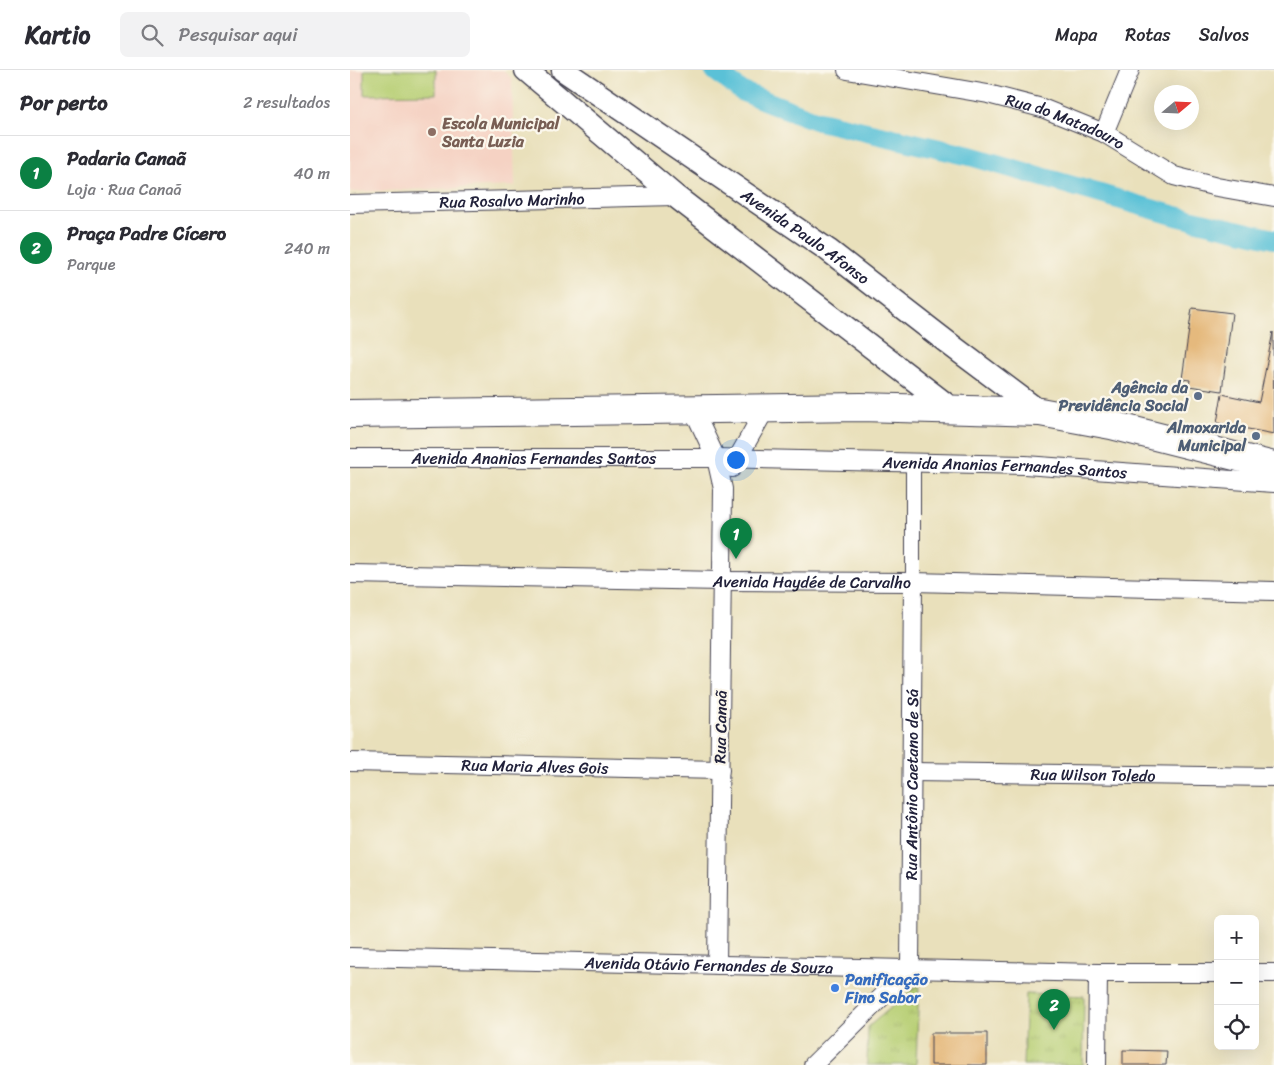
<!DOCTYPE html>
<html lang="pt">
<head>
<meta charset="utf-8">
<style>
	body { margin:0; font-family:Sriracha,sans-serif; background:#f2f2f3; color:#2b2b33 }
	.controls { position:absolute; right:15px; bottom:15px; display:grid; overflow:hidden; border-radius:8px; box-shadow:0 5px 20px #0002 }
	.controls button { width:45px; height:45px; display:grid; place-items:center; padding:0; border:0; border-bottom:1px solid #e1e1e2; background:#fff; color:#2b2b33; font:25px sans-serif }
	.compass { position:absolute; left:804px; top:15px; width:45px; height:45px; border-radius:50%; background:#fff; box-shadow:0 5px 20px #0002; rotate:71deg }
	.you { position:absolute; left:385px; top:389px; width:18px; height:18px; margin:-12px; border:4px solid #fff; border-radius:50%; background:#1a73e8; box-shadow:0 0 0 8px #1a73e833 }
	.badge { display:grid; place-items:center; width:32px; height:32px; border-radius:50%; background:#0b8043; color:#fff; font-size:16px; font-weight:700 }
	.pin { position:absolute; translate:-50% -41px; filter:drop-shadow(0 1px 2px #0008) }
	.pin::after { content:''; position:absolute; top:26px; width:18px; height:15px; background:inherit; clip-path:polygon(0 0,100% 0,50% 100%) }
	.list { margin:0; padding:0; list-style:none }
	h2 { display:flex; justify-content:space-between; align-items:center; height:65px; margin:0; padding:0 20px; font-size:21px }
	h2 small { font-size:16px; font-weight:400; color:#7c7c81 }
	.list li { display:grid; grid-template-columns:32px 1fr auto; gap:15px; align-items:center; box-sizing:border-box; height:75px; padding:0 20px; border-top:1px solid #e1e1e2 }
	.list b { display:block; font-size:19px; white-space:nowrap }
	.list p { margin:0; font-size:16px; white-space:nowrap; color:#7c7c81 }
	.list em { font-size:16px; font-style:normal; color:#7c7c81 }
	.icon { flex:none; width:28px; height:28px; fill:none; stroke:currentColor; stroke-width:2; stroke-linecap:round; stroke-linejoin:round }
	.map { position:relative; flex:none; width:924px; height:995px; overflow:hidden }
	header { display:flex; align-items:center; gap:30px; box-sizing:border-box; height:70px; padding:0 25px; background:#fff; border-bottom:1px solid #e1e1e2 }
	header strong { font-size:24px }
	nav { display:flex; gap:28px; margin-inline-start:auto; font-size:18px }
	.search { width:350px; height:45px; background:#f2f2f3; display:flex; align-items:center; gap:12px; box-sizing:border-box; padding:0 18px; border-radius:8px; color:#7c7c81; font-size:19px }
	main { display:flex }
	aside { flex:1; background:#fff }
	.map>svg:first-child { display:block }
	.built { fill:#f5d2c3 }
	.green { fill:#b8cf74; stroke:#6d7858 }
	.park { fill:url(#park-tufts); stroke:#6d7858 }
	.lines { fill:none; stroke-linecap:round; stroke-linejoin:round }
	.canal { stroke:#5ac1d7; stroke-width:20 }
	.building { fill:#e5b97d }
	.pedestrian-casing { stroke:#403e4e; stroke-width:16 }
	.minor-casing { stroke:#403e4e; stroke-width:20 }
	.tertiary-casing { stroke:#403e4e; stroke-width:25 }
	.primary-casing { stroke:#403e4e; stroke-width:30 }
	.pedestrian { stroke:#fff; stroke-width:14 }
	.minor { stroke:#fff; stroke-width:18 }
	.tertiary { stroke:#fff; stroke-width:22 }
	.primary { stroke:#fff; stroke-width:28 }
	.education-dot { fill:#8d6e63; stroke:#fbf7ec; stroke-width:2 }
	.service-dot { fill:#5c6f8a; stroke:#fbf7ec; stroke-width:2 }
	.shop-dot { fill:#3f7fe0; stroke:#fbf7ec; stroke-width:2 }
	.labels { text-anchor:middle; stroke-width:4.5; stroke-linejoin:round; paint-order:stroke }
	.education-label { font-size:16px; font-weight:bold; fill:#785e54; stroke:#fbf7ec; text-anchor:start }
	.street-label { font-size:16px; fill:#22223b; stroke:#fbf7ec }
	.service-label { font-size:16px; font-weight:bold; fill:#4e5e75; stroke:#fbf7ec; text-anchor:end }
	.shop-label { font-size:16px; font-weight:bold; fill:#366cbe; stroke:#fbf7ec; text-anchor:start }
</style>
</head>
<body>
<header>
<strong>Kartio</strong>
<div class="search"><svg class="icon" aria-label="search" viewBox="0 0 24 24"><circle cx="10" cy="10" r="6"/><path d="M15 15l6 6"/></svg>Pesquisar aqui</div>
<nav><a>Mapa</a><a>Rotas</a><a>Salvos</a></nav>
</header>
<main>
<aside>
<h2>Por perto<small>2 resultados</small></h2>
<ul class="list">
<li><span class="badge">1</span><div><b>Padaria Canaã</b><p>Loja · Rua Canaã</p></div><em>40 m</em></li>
<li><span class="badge">2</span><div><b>Praça Padre Cícero</b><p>Parque</p></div><em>240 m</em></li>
</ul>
</aside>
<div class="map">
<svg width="924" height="995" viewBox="0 0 924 995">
	<defs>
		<pattern id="park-tufts" width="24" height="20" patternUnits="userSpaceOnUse" patternTransform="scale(1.25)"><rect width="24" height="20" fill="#b8cf74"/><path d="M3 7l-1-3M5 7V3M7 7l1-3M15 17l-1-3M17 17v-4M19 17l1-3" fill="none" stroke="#9eb165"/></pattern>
	</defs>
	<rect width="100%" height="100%" fill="#fbf7ec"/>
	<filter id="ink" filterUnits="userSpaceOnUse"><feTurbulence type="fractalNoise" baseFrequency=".02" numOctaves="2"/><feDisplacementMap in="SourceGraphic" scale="10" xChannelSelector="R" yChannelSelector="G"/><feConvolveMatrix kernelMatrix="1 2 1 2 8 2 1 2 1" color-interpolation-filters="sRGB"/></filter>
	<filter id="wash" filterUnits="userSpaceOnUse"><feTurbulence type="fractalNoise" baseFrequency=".0096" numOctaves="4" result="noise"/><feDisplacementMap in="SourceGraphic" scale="20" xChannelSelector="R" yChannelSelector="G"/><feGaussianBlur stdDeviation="1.12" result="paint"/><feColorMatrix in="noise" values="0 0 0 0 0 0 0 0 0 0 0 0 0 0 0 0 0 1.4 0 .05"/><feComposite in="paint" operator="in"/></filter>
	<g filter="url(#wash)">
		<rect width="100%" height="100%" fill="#e9e0bb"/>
		<path class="built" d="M0,0H153L162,9L165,116L0,122Z"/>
		<path class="green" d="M14,0H86V24L14,25Z"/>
		<path class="park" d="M569,914L566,995H517L518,957Z
			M676,924L734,926L733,995H673Z"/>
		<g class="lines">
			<path class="canal" d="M364,0L393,22L465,50L620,86L826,146L924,169"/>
		</g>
		<g id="blocks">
			<path class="building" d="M842,238L882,243L872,321L839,316L840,310L832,309Z
				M923,262L924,364L867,353L872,324L909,332Z
				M581,963H637V995H581Z
				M773,980L817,981L816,995H773Z"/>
		</g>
	</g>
	<g filter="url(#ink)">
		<use href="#blocks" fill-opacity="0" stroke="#403e4e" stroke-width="1"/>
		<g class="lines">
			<defs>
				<path id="pedestrian" d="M563,512V392"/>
				<g id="minor">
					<path id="s1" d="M497,0L638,24L692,38L754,63L824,106L867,117L924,127"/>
					<path d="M754,63L780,0"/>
					<path id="s2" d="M0,134L325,126"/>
					<path d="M343,339L366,388L373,419L367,895"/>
					<path id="s3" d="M0,388H366L675,395L924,413"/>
					<path d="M382,398L416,338"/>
					<path id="s4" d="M0,504L372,511L563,512L924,521"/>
					<path id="s5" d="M0,692L370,700"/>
					<path id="s6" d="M562,702L924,707"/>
					<path id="s7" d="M0,887L748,903H868"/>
					<path d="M905,903H924"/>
					<path id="s8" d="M463,995L560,899L563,512"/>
					<path d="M747,995L748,903"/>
				</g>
				<g id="tertiary">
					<path d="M176,0L325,126L602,339"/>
					<path id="s9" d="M213,0L478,180L602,276L690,342"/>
				</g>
				<path id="primary" d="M0,344L511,337L690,342L761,355L924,396"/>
			</defs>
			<use href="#pedestrian" class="pedestrian-casing"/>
			<use href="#minor" class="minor-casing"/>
			<use href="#tertiary" class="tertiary-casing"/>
			<use href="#primary" class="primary-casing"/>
			<use href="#pedestrian" class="pedestrian"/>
			<use href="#minor" class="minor"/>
			<use href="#tertiary" class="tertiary"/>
			<use href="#primary" class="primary"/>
		</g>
	</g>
	<circle class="education-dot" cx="82" cy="62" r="5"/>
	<g class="service-dot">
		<circle cx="848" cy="326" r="5"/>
		<circle cx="906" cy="366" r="5"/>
	</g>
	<circle class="shop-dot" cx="485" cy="918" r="5"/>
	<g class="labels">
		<g class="education-label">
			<text x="92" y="59">Escola Municipal<tspan x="92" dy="18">Santa Luzia</tspan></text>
		</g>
		<g class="street-label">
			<text dy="6" stroke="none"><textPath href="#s1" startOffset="225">Rua do Matadouro</textPath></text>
			<text dy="6" stroke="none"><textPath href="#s2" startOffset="162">Rua Rosalvo Marinho</textPath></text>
			<text dy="6" stroke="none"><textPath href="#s9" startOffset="294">Avenida Paulo Afonso</textPath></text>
			<text dy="6" stroke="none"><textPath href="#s3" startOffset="184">Avenida Ananias Fernandes Santos</textPath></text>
			<text dy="6" stroke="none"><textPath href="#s3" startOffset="655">Avenida Ananias Fernandes Santos</textPath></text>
			<text dy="6" stroke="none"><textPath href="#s4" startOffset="462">Avenida Haydée de Carvalho</textPath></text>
			<text transform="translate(370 657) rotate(-89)" y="6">Rua Canaã</text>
			<text dy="6" stroke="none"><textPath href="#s5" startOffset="185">Rua Maria Alves Gois</textPath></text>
			<text dy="6" stroke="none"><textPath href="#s6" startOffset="181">Rua Wilson Toledo</textPath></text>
			<text dy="6" stroke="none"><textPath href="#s8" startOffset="321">Rua Antônio Caetano de Sá</textPath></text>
			<text dy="6" stroke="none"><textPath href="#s7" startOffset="359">Avenida Otávio Fernandes de Souza</textPath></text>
		</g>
		<g class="service-label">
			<text x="838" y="323">Agência da<tspan x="838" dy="18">Previdência Social</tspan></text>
			<text x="896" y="363">Almoxarida<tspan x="896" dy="18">Municipal</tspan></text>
		</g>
		<g class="shop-label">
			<text x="495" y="915">Panificação<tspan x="495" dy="18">Fino Sabor</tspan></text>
		</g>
	</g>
</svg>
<div class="controls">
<button>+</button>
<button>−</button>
<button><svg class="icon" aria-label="locate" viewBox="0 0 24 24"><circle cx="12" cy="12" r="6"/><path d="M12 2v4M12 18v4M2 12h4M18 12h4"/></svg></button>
</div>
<svg class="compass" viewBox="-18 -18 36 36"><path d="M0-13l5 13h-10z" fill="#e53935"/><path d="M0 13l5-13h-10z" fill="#7c7c81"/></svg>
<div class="you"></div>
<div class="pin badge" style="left:386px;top:489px">1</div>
<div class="pin badge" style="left:704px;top:960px">2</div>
</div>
</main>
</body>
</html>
